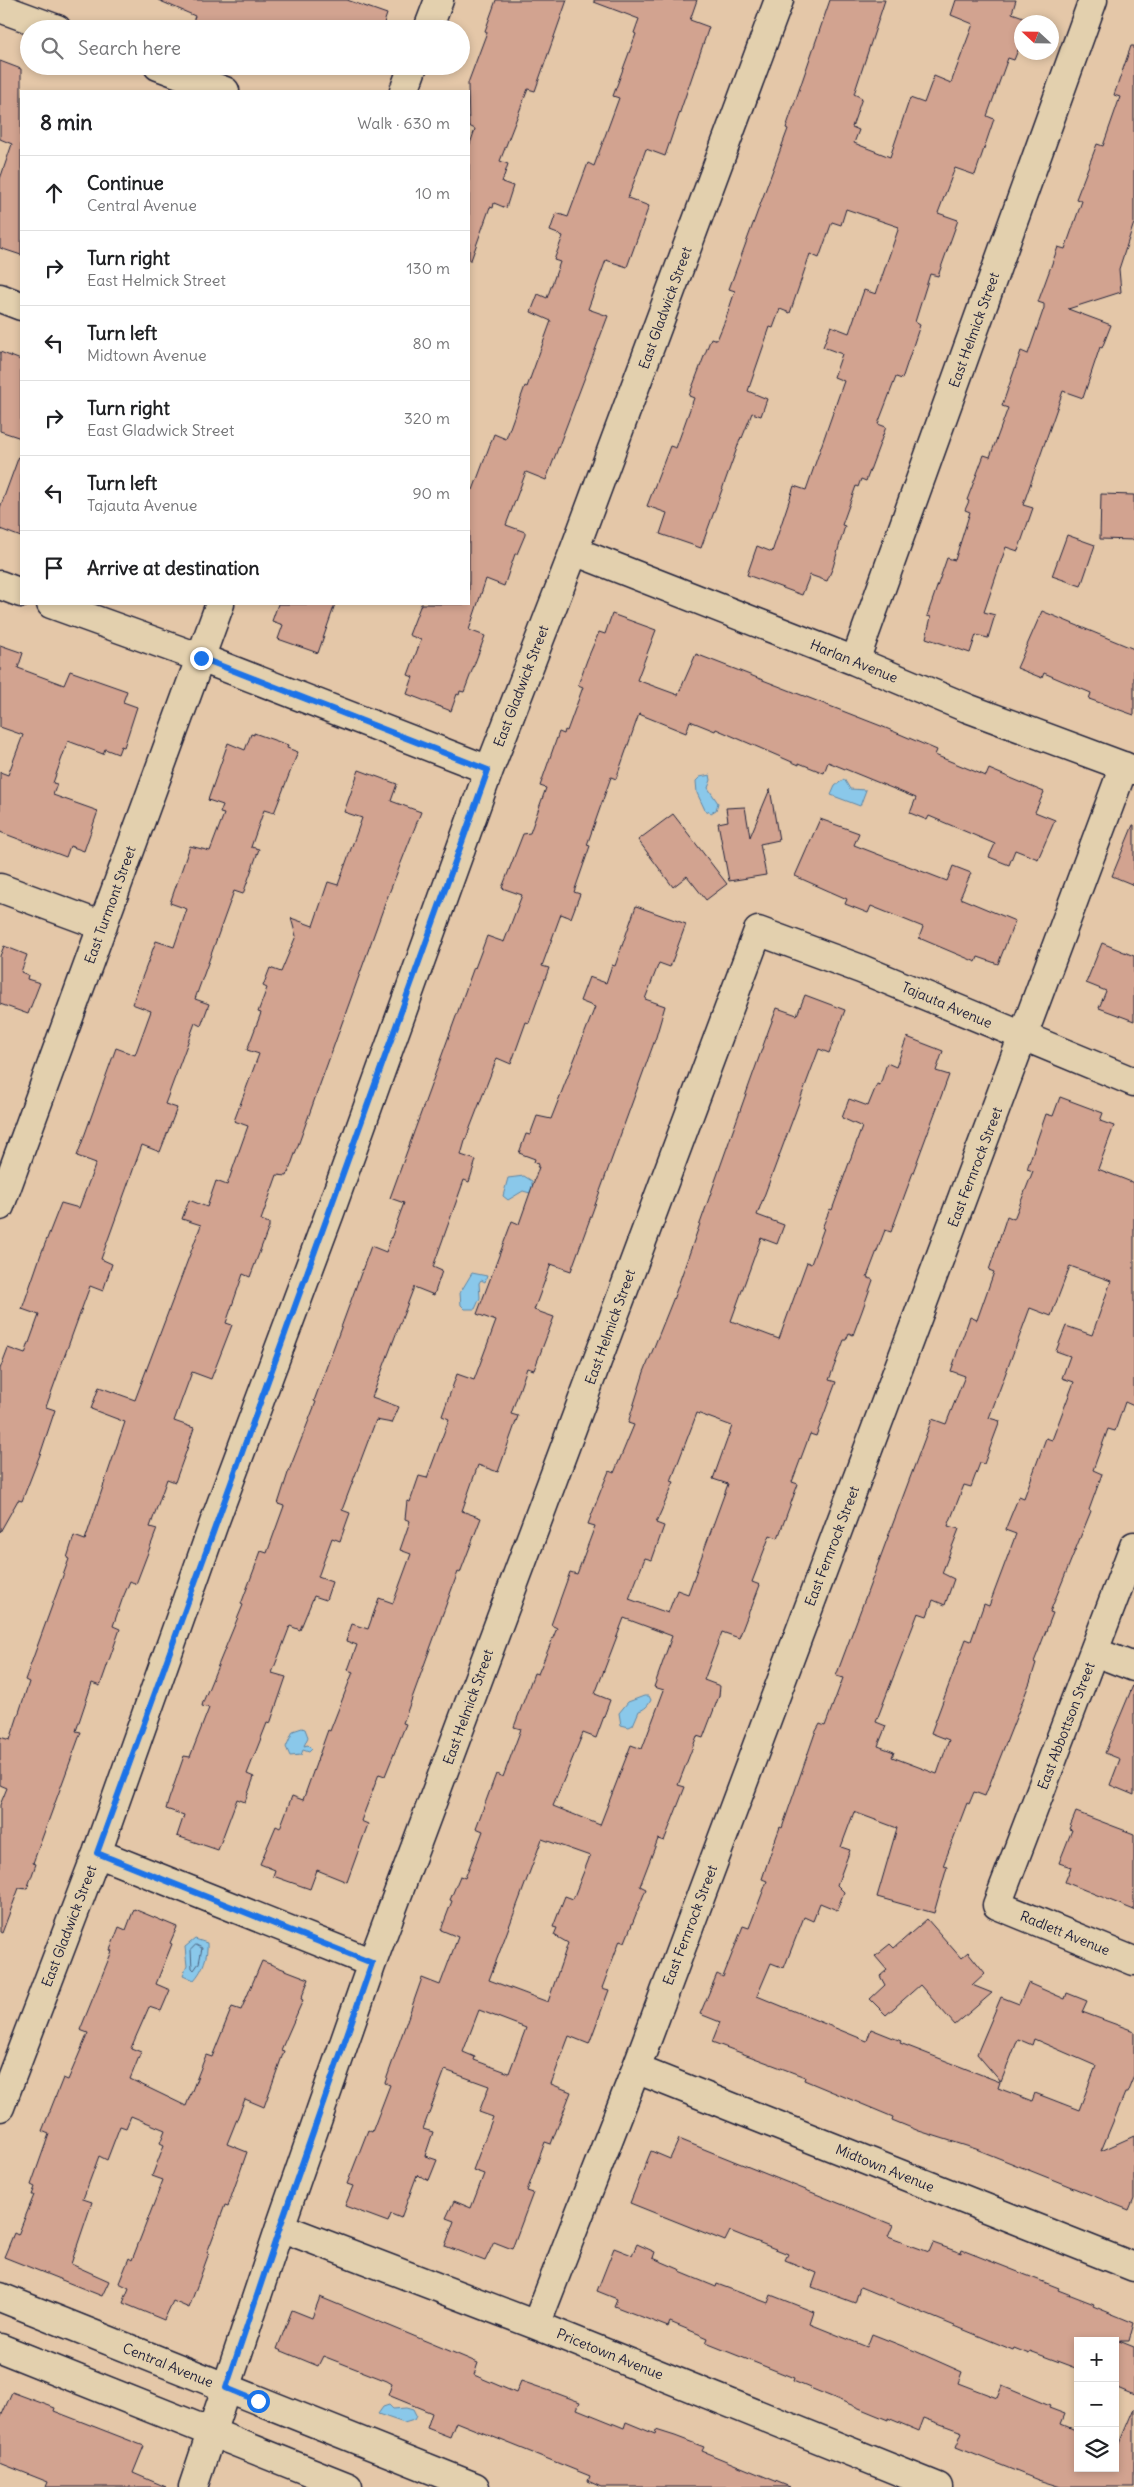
<!DOCTYPE html>
<html lang="en">
<head>
<meta charset="utf-8">
<style>
	body { margin:0; font-family:Delius,sans-serif; background:#f2f2f2; color:#202124 }
	.controls { position:absolute; right:15px; bottom:15px; display:grid; overflow:hidden; border-radius:0px; box-shadow:0 2px 8px #0003 }
	.controls button { width:45px; height:45px; display:grid; place-items:center; padding:0; border:0; border-bottom:1px solid #e0e0e0; background:#fff; color:#202124; font:25px sans-serif }
	.compass { position:absolute; left:1014px; top:15px; width:45px; height:45px; border-radius:50%; background:#fff; box-shadow:0 2px 8px #0003; rotate:292deg }
	.stop { position:absolute; width:15px; height:15px; margin:-11px; border:4px solid #1a73e8; border-radius:50%; background:#fff }
	.stop.end { background:#1a73e8; border-color:#fff; box-shadow:0 1px 5px #0008 }
	.list { margin:0; padding:0; list-style:none }
	h2 { display:flex; justify-content:space-between; align-items:center; height:65px; margin:0; padding:0 20px; font-size:21px }
	h2 small { font-size:16px; font-weight:400; color:#757577 }
	.list li { display:grid; grid-template-columns:32px 1fr auto; gap:15px; align-items:center; box-sizing:border-box; height:75px; padding:0 20px; border-top:1px solid #e0e0e0 }
	.list b { display:block; font-size:19px; white-space:nowrap }
	.list p { margin:0; font-size:16px; white-space:nowrap; color:#757577 }
	.list em { font-size:16px; font-style:normal; color:#757577 }
	.icon { flex:none; width:28px; height:28px; fill:none; stroke:currentColor; stroke-width:2; stroke-linecap:round; stroke-linejoin:round }
	.map { position:relative; flex:none; width:1134px; height:2487px; overflow:hidden }
	.search { position:absolute; background:#fff; box-shadow:0 2px 8px #0003; left:20px; top:20px; width:450px; height:55px; display:flex; align-items:center; gap:12px; box-sizing:border-box; padding:0 18px; border-radius:28px; color:#757577; font-size:19px }
	.panel { position:absolute; background:#fff; box-shadow:0 2px 8px #0003; left:20px; top:90px; width:450px; height:515px; border-radius:0px }
	.map>svg:first-child { display:block }
	.water { fill:#8ac8ea; stroke:#6086a4 }
	.lines { fill:none; stroke-linecap:round; stroke-linejoin:round }
	.shore { stroke:#4c6481; stroke-width:1 }
	.building { fill:#d2a390; stroke:#22223b; fill-rule:evenodd }
	.minor-casing { stroke:#22223b; stroke-width:31 }
	.major-casing { stroke:#22223b; stroke-width:31 }
	.minor { stroke:#e3d0ae; stroke-width:28 }
	.major { stroke:#e3d0ae; stroke-width:28 }
	.route { stroke:#1a73e8; stroke-width:6 }
	.labels { text-anchor:middle; stroke-width:4.5; stroke-linejoin:round; paint-order:stroke }
	.street-label { font-size:14px; fill:#22223b; stroke:#e3d0ae }
</style>
</head>
<body>
<div class="map">
<svg width="1134" height="2487" viewBox="0 0 1134 2487">
	<rect width="100%" height="100%" fill="#e4c7a8"/>
	<filter id="ink" filterUnits="userSpaceOnUse"><feTurbulence type="fractalNoise" baseFrequency=".02" numOctaves="2"/><feDisplacementMap in="SourceGraphic" scale="10" xChannelSelector="R" yChannelSelector="G"/><feConvolveMatrix kernelMatrix="1 2 1 2 8 2 1 2 1" color-interpolation-filters="sRGB"/></filter>
	<g filter="url(#ink)">
		<path class="water" d="M710,775L711,780L708,788L718,803L716,810L711,813L705,810L697,793L696,781L700,777Z
			M844,779L850,789L866,790L860,806L831,795L835,786Z
			M524,1176L532,1181V1185L534,1187L530,1193L523,1191L508,1200L503,1196L508,1178Z
			M472,1273L487,1276L485,1282L481,1280L479,1283L480,1298L475,1309H465L461,1305L460,1293Z
			M644,1696H649L651,1700C648,1706 645,1709 639,1711L633,1725L629,1727L621,1725L619,1713L628,1702Z
			M302,1728L305,1729L308,1737L304,1746L308,1745L312,1749L309,1752L303,1750L301,1755L290,1756L286,1747L293,1731Z
			M195,1939L207,1943C208,1956 203,1970 194,1980L183,1975L187,1966L185,1947Z
			M389,2405L393,2409L406,2408L413,2410L416,2416L414,2420L404,2423L378,2414L383,2407Z"/>
		<g class="lines">
			<path class="shore" d="M196,1945L202,1948L199,1963L194,1970L192,1968L191,1950Z"/>
		</g>
		<path class="building" d="M158,0H347L387,14L382,29H190L195,16Z
			M496,0H567L535,91L528,89L500,161L508,164L502,182L513,186L506,208L494,203L493,208L490,207L471,260H469V147L475,129L469,126L468,83L487,32L485,31Z
			M594,0H697L690,20L709,27L665,156L646,149L628,198L649,206L627,267L606,260L588,309L608,316L546,480L526,472L506,525L525,532V535L517,554H515L504,586L486,579L469,630L485,636L464,692L460,691L459,695L457,694L451,711L407,694L413,677L408,675L421,640L409,635L421,604H469V488L473,490L494,434L506,439L525,386L527,387L551,321L531,312L538,294L547,298L560,262L554,260L563,236L550,231L556,213L568,217L588,163L594,166L619,98L613,96L636,34L634,33L639,19L594,2Z
			M830,0H885L854,94L862,98L852,127L859,130L854,143L890,157L910,98L924,103L934,76L951,83L973,24L951,15L956,0H1016L1012,13L1029,19L1028,22H1022V40L1014,60L1008,58L987,116L994,119L975,175L955,168L938,213L958,220L938,276L930,274L915,322L920,325L902,379L896,377L878,424L886,427L866,481L861,479L858,487L856,486L842,525L845,526L833,567L827,581L810,575L802,595L747,575L757,546L772,552L794,486L806,490L844,381L834,377L842,354L823,347L831,326L849,333L864,290L876,294L899,227L846,209L841,225L832,222L819,258L810,254L790,313L780,309L773,328L770,327L748,391L767,399L761,416L752,413L742,438L741,437L701,548L660,534L667,513L647,506L670,446L676,448L694,398L689,396L711,338L717,340L726,318L735,291L729,289L788,129L786,128Z
			M1131,46H1134V223L1119,269L1121,292L1068,309L1111,325L1102,348L1100,347L1083,398L1063,391L1023,505L1033,508L1018,551L1006,547L984,612L995,615L988,638L976,635L970,653L926,638L931,617L927,616L947,558L955,560L970,512L965,510L969,501L967,500L984,455L990,457L1008,408L1002,406L1021,351L1028,354L1044,308V304L1038,302L1058,247L1065,249L1082,201L1076,199L1097,144L1103,146L1120,97L1114,95Z
			M0,61L21,69V255L0,248V179L12,144L0,139Z
			M0,352L21,360V438L0,431Z
			M19,456L21,457V537L0,529V508Z
			M1101,494L1134,495V540L1100,539Z
			M1067,535L1095,545L1081,586L1052,576Z
			M278,604H335L318,653L278,639L283,625L272,621Z
			M1042,611L1134,649V715L1089,699L1091,693L1044,673L1042,678L1017,668Z
			M612,614L656,630L637,680L678,695L696,654L881,726L937,750L935,755L986,776L989,769L1044,792L1035,812L1055,820L1038,859L1015,850L1009,865L989,857L995,844L929,816L927,820L910,813L916,798L828,762L824,773L799,763V765L716,729L715,731L690,721L686,733L639,714L616,779L611,777L587,845L590,846L574,892L580,894L571,918L561,914L542,966L549,968L529,1023L526,1022L511,1064L497,1058L465,1141L461,1155L476,1160L469,1182L464,1180L433,1267L442,1271L434,1295L414,1287L372,1397L399,1407L392,1423L376,1420L342,1510L350,1513L340,1541L332,1538L318,1577L332,1582L326,1600L314,1596L300,1630L290,1626L272,1673L286,1677L270,1724L267,1723L247,1774L254,1777L245,1802L237,1799L218,1850L177,1836L184,1815L166,1809L169,1799L184,1756L190,1757L209,1708L202,1706L203,1702L243,1605L241,1604L261,1551L267,1553L284,1506L278,1504L288,1473L316,1402L314,1401L371,1246L386,1252L404,1203L390,1198L474,967L475,968L487,936L504,942L522,895L502,888L523,834L530,833L546,788L540,786L559,732L564,734L565,730L567,731L583,687L578,685L587,660L599,632L605,634Z
			M0,645L23,653L18,668L64,685L70,671L127,691L123,702L137,707L124,747L121,746L118,754L105,749L103,754L68,741L53,783L57,784L53,795L98,811L84,851L70,846L66,857L0,832V772L8,775L23,735L0,727Z
			M254,733L288,745L287,748L298,752L274,813L264,810L251,847L259,849L243,894L234,891L195,999L209,1004L201,1026L195,1023L165,1104L177,1108L160,1152L142,1145L101,1259L112,1264L103,1291L90,1286L46,1407L55,1410L41,1452L22,1501L18,1500L0,1532V1369L8,1348L25,1354L39,1315L22,1309L41,1254L61,1203L79,1208L96,1163L77,1156L116,1048L135,1055L151,1011L132,1004L156,941L174,947L187,909L170,903L190,846L210,851L224,814L220,813L223,805L208,800L228,743L245,750L251,734L254,735Z
			M359,770L397,784L391,801L421,812L386,901L287,1176L277,1175L261,1220L269,1223V1227L250,1277L243,1274L226,1323L232,1325L211,1379L192,1372L174,1421L194,1428L186,1452L175,1482L167,1479L150,1527L157,1529L136,1584L130,1581L122,1600L113,1626L120,1629L100,1686L92,1683L76,1731L81,1732L33,1863L36,1864L27,1889L19,1888L2,1933L0,1932V1805L7,1788L0,1785V1737L10,1740L29,1682L25,1680L69,1559L67,1558L74,1536L85,1540L125,1422L91,1409L99,1387L135,1400L201,1225L182,1219L189,1200L207,1207L216,1181L227,1185L248,1126L234,1121L259,1054L247,1050L261,1013L258,1012L267,988L263,986L270,968L281,972L296,936L291,918L313,926L328,882L338,885L362,818L344,812Z
			M770,789L779,840L760,844L766,875L729,881L718,823L728,821L726,808L745,807L750,837Z
			M673,814L727,884L706,900L687,876L673,887L638,840Z
			M820,819L859,833L854,845L947,881L953,866L971,873L960,898L1015,921L998,964L978,957L976,962L952,952L919,938L923,927L871,906L868,913L845,904L847,899L795,876Z
			M1133,825H1134V885L1112,876Z
			M636,906L686,924L670,967L659,963L645,999L665,1006L656,1037L571,1271L551,1264L534,1310L554,1317L534,1370L527,1368L511,1414L518,1416L498,1472L478,1465L462,1511L481,1518L460,1573L458,1572L403,1723L406,1724L385,1776L379,1774L361,1821L368,1824L347,1882L317,1870L310,1889L273,1876L275,1870L260,1864L276,1826L280,1828L292,1796L303,1800L328,1730L330,1731L353,1672L348,1670L357,1645L346,1641L352,1624L368,1629L379,1598L393,1603L411,1554L400,1550L410,1521L405,1519L407,1501L410,1502L419,1476L427,1478L449,1419L442,1416L457,1374L474,1380L496,1321L477,1314L512,1221L519,1224L539,1167H537L539,1164L534,1162L535,1159L519,1153L526,1134L530,1135L537,1116L551,1119L595,1007L580,1001L589,977L606,983L612,965L615,966Z
			M1102,943L1134,956V1021L1099,1008L1106,991L1086,983Z
			M4,946L27,955L21,972L28,975L27,979L40,983L28,1014L0,1004V956Z
			M805,995L845,1010L829,1053L819,1049L757,1215L784,1225L777,1244L761,1238L731,1321L779,1339L807,1262L811,1264L824,1228H822L830,1209L832,1210L862,1127L842,1118L849,1099L868,1106L877,1084L880,1085L887,1063L896,1067L907,1037L943,1051L936,1071L949,1075L891,1232L885,1230L867,1277L873,1280L862,1311L853,1335L849,1333L846,1340H844L829,1380L836,1382L816,1436L810,1434L792,1482L798,1484L778,1538L770,1535L752,1582L760,1585L751,1609H750L739,1638L722,1632L704,1680L720,1686L719,1696L703,1738L697,1736L678,1785L685,1787L664,1841L658,1839L640,1886L646,1889L625,1942L620,1940L602,1988L609,1990L589,2044L569,2036L551,2084L571,2092L551,2144L545,2142L527,2191L533,2193L512,2249L494,2242L485,2261L445,2246L454,2221L446,2218L454,2201L471,2208L484,2174L473,2170L493,2117L479,2112L489,2086L445,2070L423,2129L433,2132L425,2156L437,2160L429,2180L417,2175L401,2218L391,2214L388,2222L345,2206L353,2186L347,2184L368,2130L372,2132L390,2085L385,2083L422,1978L440,1985L458,1937L441,1930L452,1901L450,1900L460,1876L465,1878L483,1831L476,1828L496,1774L503,1777L521,1729L514,1727L534,1673L538,1674L557,1628L551,1625L570,1572L577,1574L595,1526L588,1524L601,1490L609,1471L614,1473L634,1425L628,1423L644,1372L674,1297L769,1029L777,1008L797,1015ZM697,1413L732,1426L713,1479L728,1484L688,1594L677,1590L668,1613L629,1599L645,1558L652,1560L664,1526L656,1523L674,1482L671,1481ZM624,1618L672,1636L654,1687L664,1690L642,1749L631,1745L600,1825L553,1806L583,1733L596,1738L610,1700L595,1694ZM542,1839L590,1856L573,1899L565,1896L553,1927L557,1928L554,1935L568,1943L548,2002L489,1980ZM479,2010L526,2028L509,2073L474,2060L475,2057L463,2052Z
			M1060,1097L1103,1113L1100,1121L1114,1126L1098,1169L1134,1183V1406L1125,1402L1115,1431L1108,1429L1093,1470L1102,1474L1089,1510L1091,1511L1050,1612L1053,1613L1034,1662L1036,1663L1030,1682L985,1796L974,1792L969,1804L967,1803L943,1866L947,1867L934,1913L877,1897L897,1828L854,1812L841,1847L850,1850L837,1885L844,1892L837,1910L820,1903L813,1921L804,1917L784,1968L771,1963L757,1996L867,2041L871,2029L901,2041L900,2043L1000,2082L998,2088L1032,2101L1035,2093L1079,2110L1096,2066L1034,2039L1032,2045L1018,2039L1001,2082L977,2054L1001,1997L1019,2004L1028,1983L1065,1999L1067,1993L1087,2001L1082,2012L1134,2031V2076L1127,2093H1125L1101,2151L1134,2136V2198L1129,2210L976,2149L919,2131L892,2120L893,2117L804,2080L805,2077L712,2042L720,2022L700,2014L717,1974L723,1977L743,1926L749,1928L767,1881L762,1879L772,1849L780,1827L782,1828L815,1733L820,1724L825,1726L843,1678L836,1676L932,1419L946,1424L965,1376L951,1371L961,1342L970,1317L977,1320L994,1272L989,1270L1007,1216L1014,1219L1033,1171L1027,1169L1046,1114L1053,1116ZM1070,1266L1111,1281L1092,1335L1066,1326L1056,1351L1070,1356L1062,1378L1074,1382L1052,1440L1046,1438L1024,1498L1019,1496L1005,1530L1016,1534L989,1606L984,1604L971,1641L966,1639L931,1733L949,1740L937,1774L892,1757L894,1752L878,1746L886,1726L876,1722L918,1613L927,1616L933,1600L945,1605L954,1579L942,1573L959,1529L948,1526L964,1485L971,1487L980,1463L984,1464L1000,1421L989,1418L1030,1308L1051,1316Z
			M1134,1683V1795L1110,1785L1120,1759L1105,1753Z
			M1076,1812L1134,1834V1910L1065,1882L1071,1867L1059,1863L1072,1830L1069,1829Z
			M134,1909L177,1927L170,1943L172,1944L156,1984L170,1990L161,2011L149,2007L131,2048L141,2052L130,2079L186,2106L206,2055L212,2057L232,2007L241,2010L262,1961L309,1979L301,1999L303,2000L281,2050L284,2051L264,2107L245,2099L227,2144L247,2152L228,2206L225,2205L207,2253H209L189,2308L173,2301L164,2320L123,2303L129,2288L119,2283L129,2258L132,2260L163,2180L152,2176L164,2145L160,2143L165,2130L131,2116L126,2128L120,2126L107,2160L99,2156L83,2199L92,2202L71,2264L109,2281L102,2296L4,2257L14,2233L18,2235L34,2195H32L35,2187L31,2185L49,2134L42,2131L63,2078L68,2080L88,2033L80,2030L112,1951L110,1950L119,1927L126,1930Z
			M927,1919L961,1958L968,1952L985,1973L972,1985L992,1993L955,2025L920,1985L886,2015L870,1999L885,1985L880,1976L887,1970L875,1956L890,1944L894,1948Z
			M679,2139L893,2225L888,2237L929,2252L933,2243L961,2253L962,2250L1059,2288L1058,2290L1094,2304L1093,2306L1134,2323L1129,2341H1119L1134,2347V2395L1115,2387V2341H1078V2369L1030,2351L1029,2354L1014,2348L1013,2350L860,2287L855,2303L812,2287L817,2273L785,2260L788,2254L730,2231L725,2241L630,2203L651,2151L670,2159Z
			M637,2244L655,2252L653,2258L681,2270L680,2272L716,2287L717,2284L768,2303L771,2295L814,2312L810,2324L867,2347L872,2334L915,2351L962,2372L958,2383L997,2398L1002,2386L1050,2406L1049,2408L1065,2414L1061,2424L1078,2431V2468H1115V2453L1134,2408V2487H1061L1038,2480L956,2447L962,2432L924,2418L919,2431L888,2418V2420L793,2381L794,2378L706,2343L708,2338L670,2322L668,2327L614,2306L617,2299L597,2291L614,2248L632,2255Z
			M320,2297L469,2359L478,2363L474,2375L516,2393L521,2381L556,2393L580,2402L577,2409L624,2428L626,2422L655,2434L656,2430L675,2436L704,2447L702,2451L790,2487H601L588,2481L590,2476L456,2422L450,2437L427,2428L432,2413L388,2395L392,2384L387,2381L323,2356L318,2366L277,2349L292,2310L312,2318Z
			M12,2392L55,2408L54,2411L144,2446L133,2473L166,2487H46L48,2482L0,2463V2419Z"/>
		<g class="lines">
			<defs>
				<path id="minor" d="M0,8L57,29
					M428,29L439,0
					M158,66L225,91
					M404,91L413,66
					M0,298L21,306
					M574,551L855,661L967,708L1134,770
					M0,585L21,593
					M51,604L201,658L489,770
					M855,661L1093,0
					M0,888L103,926
					M0,1206L220,604
					M1134,1546L997,1905L1134,1961
					M1095,1652L1134,1667
					M97,1853L372,1963
					M636,2069L1134,2267
					M0,2107L97,1853L214,1523L329,1215L489,770L574,551L779,0
					M280,2227L536,2325L938,2487
					M536,2325L636,2069L1124,766
					M193,2487L280,2227L372,1963L758,931L861,969L1134,1082"/>
				<path id="major" d="M0,2297L475,2487
					M0,2348L348,2487"/>
			</defs>
			<use href="#minor" class="minor-casing"/>
			<use href="#major" class="major-casing"/>
			<use href="#minor" class="minor"/>
			<use href="#major" class="major"/>
		</g>
	</g>
	<g class="lines" filter="url(#ink)">
		<path class="route" d="M201,658L488,770C360,1132 226,1491 97,1853L372,1963L280,2227L226,2388L258,2401"/>
	</g>
	<g class="labels">
		<g class="street-label">
			<text transform="translate(665 308) rotate(-70)" y="5">East Gladwick Street</text>
			<text transform="translate(974 330) rotate(-70)" y="5">East Helmick Street</text>
			<text transform="translate(854 661) rotate(22)" y="5">Harlan Avenue</text>
			<text transform="translate(521 686) rotate(-69)" y="5">East Gladwick Street</text>
			<text transform="translate(110 905) rotate(-70)" y="5">East Turmont Street</text>
			<text transform="translate(947 1005) rotate(23)" y="5">Tajauta Avenue</text>
			<text transform="translate(975 1167) rotate(-69)" y="5">East Fernrock Street</text>
			<text transform="translate(610 1327) rotate(-70)" y="5">East Helmick Street</text>
			<text transform="translate(832 1546) rotate(-69)" y="5">East Fernrock Street</text>
			<text transform="translate(468 1707) rotate(-70)" y="5">East Helmick Street</text>
			<text transform="translate(1066 1726) rotate(-69)" y="5">East Abbottson Street</text>
			<text transform="translate(690 1925) rotate(-69)" y="5">East Fernrock Street</text>
			<text transform="translate(69 1926) rotate(-69)" y="5">East Gladwick Street</text>
			<text transform="translate(1065 1933) rotate(22)" y="5">Radlett Avenue</text>
			<text transform="translate(885 2168) rotate(22)" y="5">Midtown Avenue</text>
			<text transform="translate(610 2354) rotate(22)" y="5">Pricetown Avenue</text>
			<text transform="translate(168 2365) rotate(22)" y="5">Central Avenue</text>
		</g>
	</g>
</svg>
<div class="controls">
<button>+</button>
<button>−</button>
<button><svg class="icon" aria-label="layers" viewBox="0 0 24 24"><path d="M12 4l9 5-9 5-9-5zM3 14l9 5 9-5"/></svg></button>
</div>
<svg class="compass" viewBox="-18 -18 36 36"><path d="M0-13l5 13h-10z" fill="#e53935"/><path d="M0 13l5-13h-10z" fill="#757577"/></svg>
<div class="stop" style="left:258px;top:2401px"></div>
<div class="stop end" style="left:201px;top:658px"></div>
<div class="search"><svg class="icon" aria-label="search" viewBox="0 0 24 24"><circle cx="10" cy="10" r="6"/><path d="M15 15l6 6"/></svg>Search here</div>
<section class="panel">
<h2>8 min<small>Walk · 630 m</small></h2>
<ul class="list">
<li><svg class="icon" aria-label="ahead" viewBox="0 0 24 24"><path d="M12 20V5M6 11l6-6 6 6"/></svg><div><b>Continue</b><p>Central Avenue</p></div><em>10 m</em></li>
<li><svg class="icon" aria-label="right" viewBox="0 0 24 24"><path d="M7 20v-9h11M14 6l5 5-5 5"/></svg><div><b>Turn right</b><p>East Helmick Street</p></div><em>130 m</em></li>
<li><svg class="icon" aria-label="left" viewBox="0 0 24 24"><path d="M17 20v-9H6M10 6l-5 5 5 5"/></svg><div><b>Turn left</b><p>Midtown Avenue</p></div><em>80 m</em></li>
<li><svg class="icon" aria-label="right" viewBox="0 0 24 24"><path d="M7 20v-9h11M14 6l5 5-5 5"/></svg><div><b>Turn right</b><p>East Gladwick Street</p></div><em>320 m</em></li>
<li><svg class="icon" aria-label="left" viewBox="0 0 24 24"><path d="M17 20v-9H6M10 6l-5 5 5 5"/></svg><div><b>Turn left</b><p>Tajauta Avenue</p></div><em>90 m</em></li>
<li><svg class="icon" aria-label="arrive" viewBox="0 0 24 24"><path d="M6 21V4h12l-3 4 3 4H6"/></svg><div><b>Arrive at destination</b></div></li>
</ul>
</section>
</div>
</body>
</html>
